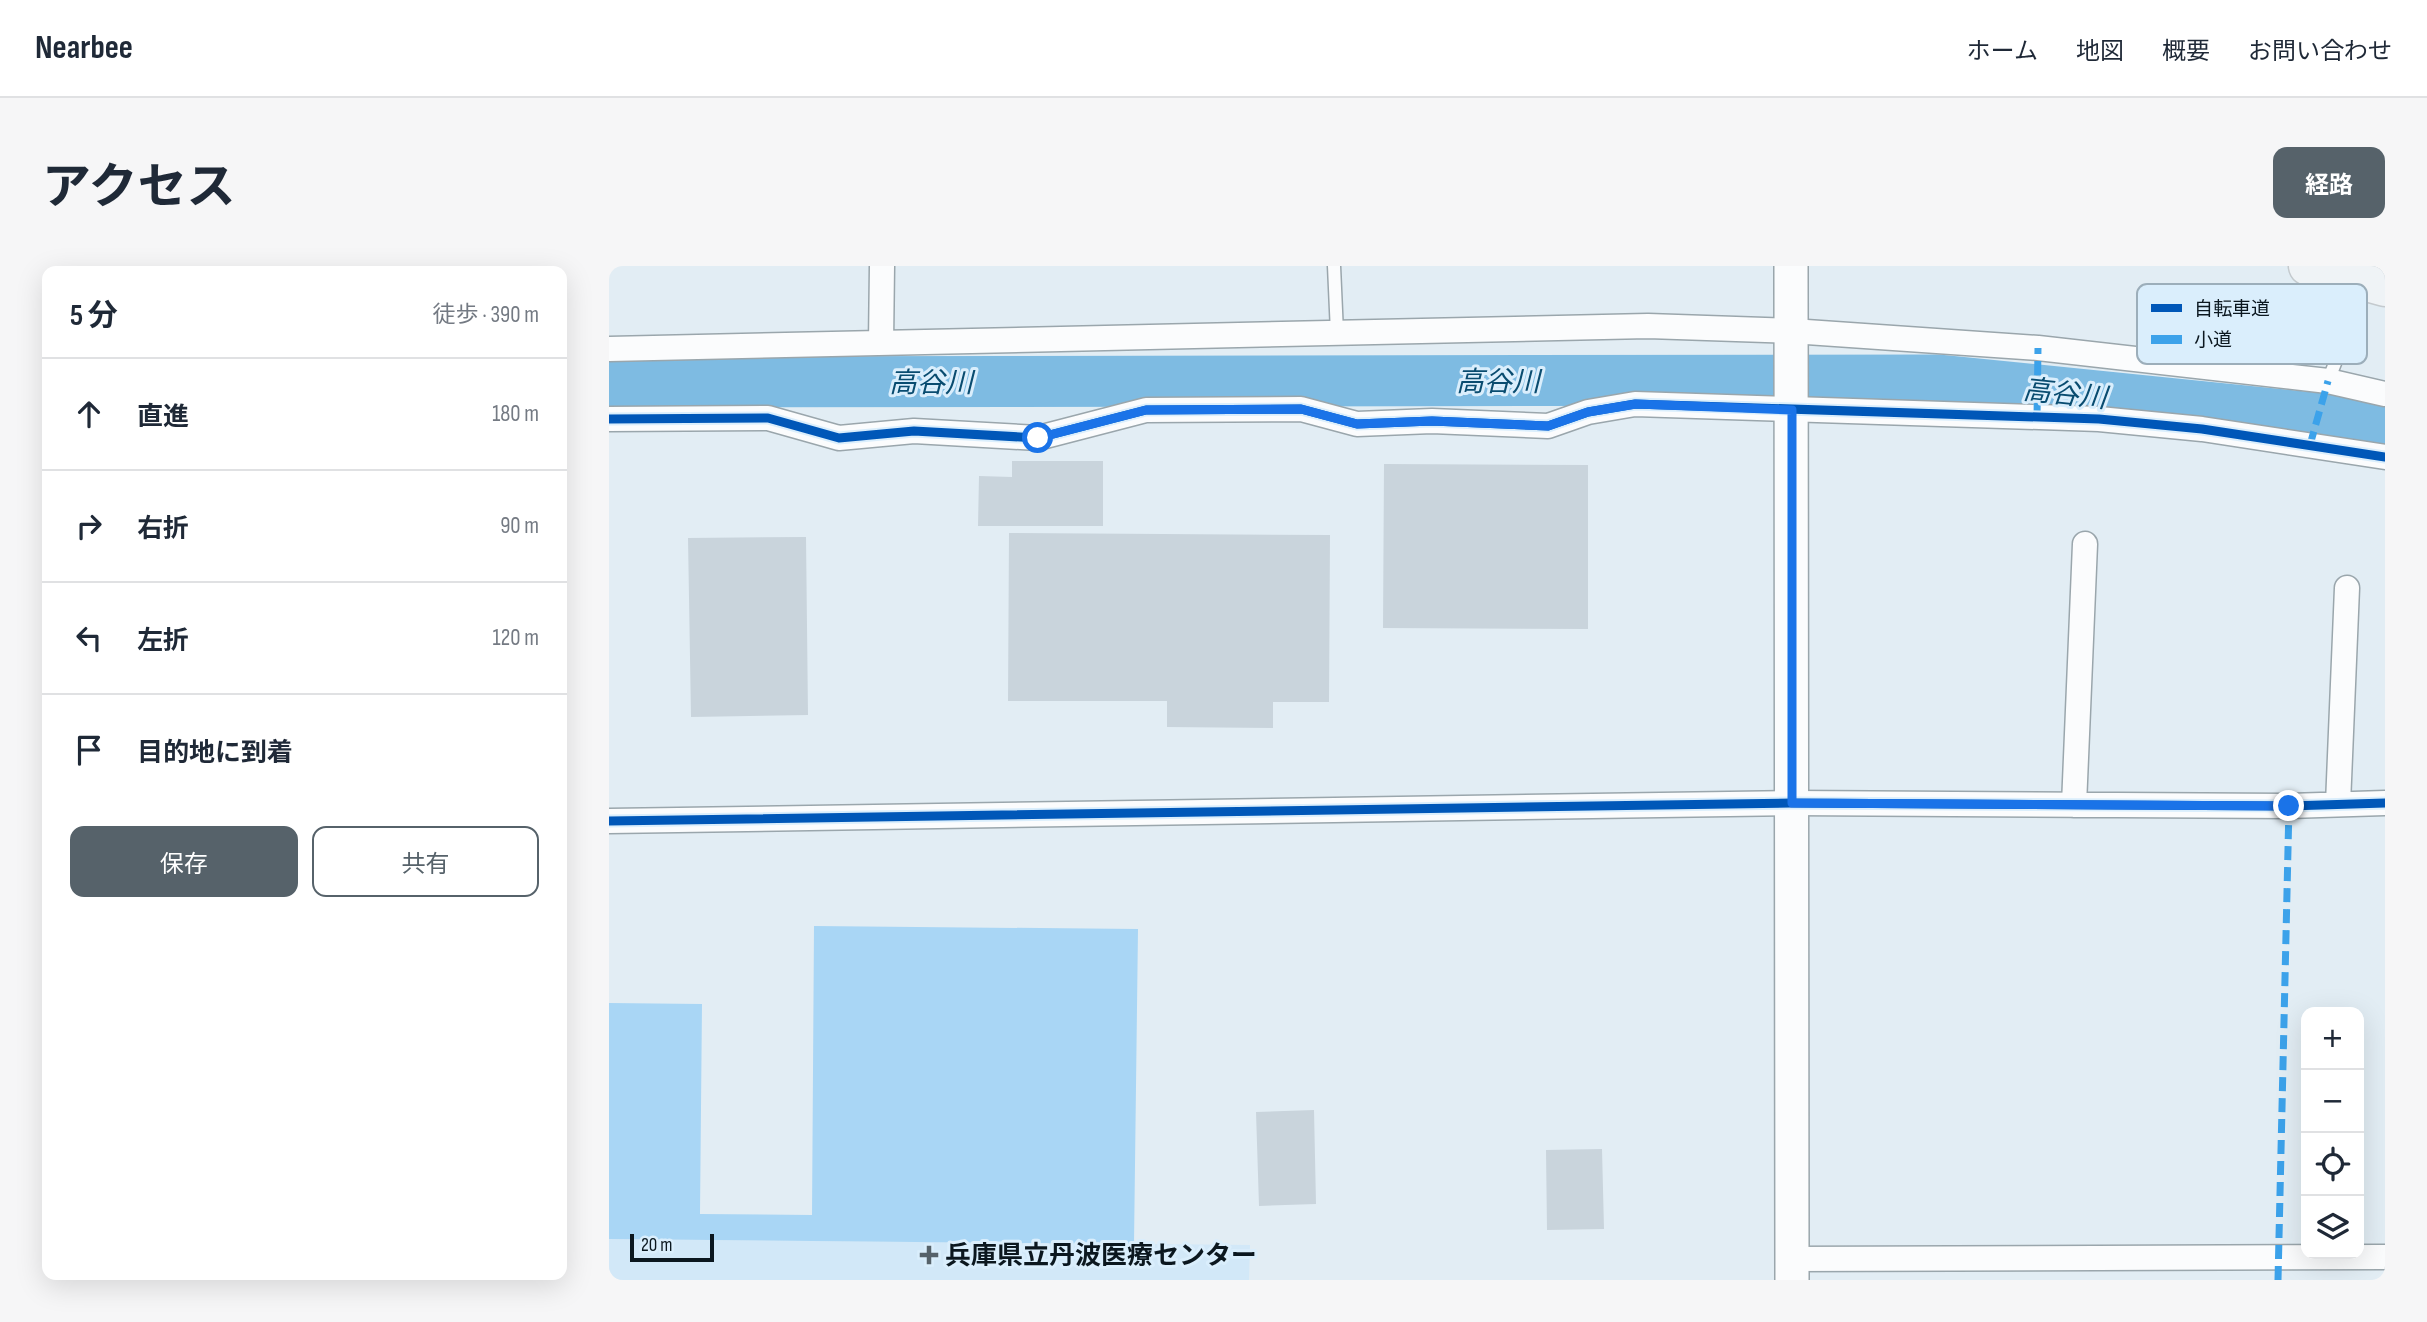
<!DOCTYPE html>
<html lang="ja">
<head>
<meta charset="utf-8">
<style>
	body { margin:0; font-family:"Sofia Sans Condensed","Noto Sans JP",sans-serif; background:#f6f6f7; color:#1f2937 }
	.controls { position:absolute; right:21px; bottom:21px; display:grid; overflow:hidden; border-radius:14px; box-shadow:0 7px 28px #0002 }
	.controls button { width:63px; height:63px; display:grid; place-items:center; padding:0; border:0; border-bottom:2px solid #e0e1e3; background:#fff; color:#1f2937; font:35px sans-serif }
	.scale { position:absolute; left:21px; bottom:18px; width:84px; box-sizing:border-box; padding-left:7px; border:4px solid #0b171f; border-top:0; font-size:19px; line-height:24px; white-space:nowrap; color:#0b171f; -webkit-text-stroke:5px #daeefc; paint-order:stroke }
	.stop { position:absolute; width:21px; height:21px; margin:-16px; border:5px solid #1a73e8; border-radius:50%; background:#fff }
	.stop.end { background:#1a73e8; border-color:#fff; box-shadow:0 2px 7px #0008 }
	.list { margin:0; padding:0; list-style:none }
	h2 { display:flex; justify-content:space-between; align-items:center; height:91px; margin:0; padding:0 28px; font-size:30px }
	h2 small { font-size:23px; font-weight:400; color:#747a83 }
	.list li { display:grid; grid-template-columns:46px 1fr auto; gap:21px; align-items:center; box-sizing:border-box; height:112px; padding:0 28px; border-top:2px solid #e0e1e3 }
	.list b { display:block; font-size:26px; white-space:nowrap }
	.list em { font-size:23px; font-style:normal; color:#747a83 }
	.actions { display:flex; gap:14px; padding:21px 28px }
	.actions a { flex:1; padding:16px 0; border:2px solid #56626a; border-radius:14px; text-align:center; font-size:24px; color:#56626a }
	.actions .main { background:#56626a; color:#fff }
	.icon { flex:none; width:38px; height:38px; fill:none; stroke:currentColor; stroke-width:2; stroke-linecap:round; stroke-linejoin:round }
	.map { position:relative; flex:none; width:1776px; height:1014px; overflow:hidden; border-radius:14px }
	header { display:flex; align-items:center; gap:42px; box-sizing:border-box; height:98px; padding:0 35px; background:#fff; border-bottom:2px solid #e0e1e3 }
	header strong { font-size:33px }
	nav { display:flex; gap:38px; margin-inline-start:auto; font-size:24px }
	.intro { display:flex; align-items:center; justify-content:space-between; box-sizing:border-box; height:168px; padding:0 42px }
	h1 { margin:0; font-size:49px }
	.button { padding:18px 32px; border-radius:14px; background:#56626a; color:#fff; font-size:24px; font-weight:700 }
	main { display:flex; gap:42px; padding:0 42px }
	aside { flex:1; background:#fff; border-radius:14px; box-shadow:0 7px 28px #0002 }
	.map>svg:first-child { display:block }
	.built { fill:#d2e8f8 }
	.green { fill:#a9d6f5 }
	.lines { fill:none; stroke-linecap:round; stroke-linejoin:round }
	.river { stroke:#7ebbe2; stroke-width:51 }
	.building { fill:#c9d4dc }
	.lane-casing { stroke:#9aa6ac; stroke-width:15 }
	.street-casing { stroke:#9aa6ac; stroke-width:27 }
	.secondary-casing { stroke:#9aa6ac; stroke-width:36 }
	.primary-casing { stroke:#c4cace; stroke-width:41 }
	.lane { stroke:#fbfcfd; stroke-width:12 }
	.street { stroke:#fbfcfd; stroke-width:24 }
	.secondary { stroke:#fbfcfd; stroke-width:33 }
	.primary { stroke:#eff3f6; stroke-width:38 }
	.quiet { stroke:#3ca2ea; stroke-width:7; stroke-dasharray:14 7; stroke-linecap:butt }
	.cycleway-casing { stroke:#daeefc; stroke-width:13 }
	.cycleway { stroke:#0057b8; stroke-width:9 }
	.route { stroke:#1a73e8; stroke-width:9 }
	.poi-dot { fill:#56626a; stroke:#daeefc; stroke-width:2.5 }
	.labels { text-anchor:middle; stroke-width:6; stroke-linejoin:round; paint-order:stroke }
	.poi-label { font-size:26px; font-weight:bold; fill:#0b171f; stroke:#daeefc; text-anchor:start }
	.water-label { font-size:28px; font-style:italic; fill:#094c70; stroke:#daeefc }
	.key { fill:#daeefc; stroke:#9caeba; stroke-width:2 }
	.key-label { font-size:19px; fill:#0b171f }
</style>
</head>
<body>
<header>
<strong>Nearbee</strong>
<nav><a>ホーム</a><a>地図</a><a>概要</a><a>お問い合わせ</a></nav>
</header>
<div class="intro"><h1>アクセス</h1><a class="button">経路</a></div>
<main>
<aside>
<h2>5 分<small>徒歩 · 390 m</small></h2>
<ul class="list">
<li><svg class="icon" aria-label="ahead" viewBox="0 0 24 24"><path d="M12 20V5M6 11l6-6 6 6"/></svg><div><b>直進</b></div><em>180 m</em></li>
<li><svg class="icon" aria-label="right" viewBox="0 0 24 24"><path d="M7 20v-9h11M14 6l5 5-5 5"/></svg><div><b>右折</b></div><em>90 m</em></li>
<li><svg class="icon" aria-label="left" viewBox="0 0 24 24"><path d="M17 20v-9H6M10 6l-5 5 5 5"/></svg><div><b>左折</b></div><em>120 m</em></li>
<li><svg class="icon" aria-label="arrive" viewBox="0 0 24 24"><path d="M6 21V4h12l-3 4 3 4H6"/></svg><div><b>目的地に到着</b></div></li>
</ul>
<div class="actions"><a class="main">保存</a><a>共有</a></div>
</aside>
<div class="map">
<svg width="1776" height="1014" viewBox="0 0 1776 1014">
	<rect width="100%" height="100%" fill="#e2edf4"/>
	<path class="built" d="M0,973L641,979L640,1014H0Z"/>
	<path class="green" d="M205,660L529,663L525,978L0,973V737L93,738L91,948L203,949Z"/>
	<g class="lines">
		<path class="river" d="M0,116L1330,114L1765,158L1776,161"/>
	</g>
	<path class="building" d="M403,195H494V260H369L370,210L403,211Z
		M775,198L979,199V363L774,362Z
		M400,267L721,269L720,436H664V462L558,461V435H399Z
		M197,271L199,449L82,451L79,272Z
		M705,844L707,938L650,940L647,846Z
		M993,883L995,963L938,964L937,884Z"/>
	<g class="lines">
		<defs>
			<path id="lane" d="M725,0L728,67
				M1719,115L1756,21"/>
			<path id="street" d="M272,77L273,0
				M0,83L1039,60L1183,65L1429,82L1719,115L1776,128
				M0,153L159,152L230,172L305,165L429,172L537,144L692,143L748,158L823,155L939,160L979,146L1026,138L1490,153L1593,163L1776,191
				M1729,538L1738,322
				M1465,539L1476,278
				M0,555L1183,537L1680,540L1776,537
				M1183,993L1776,991"/>
			<path id="secondary" d="M1182,0L1183,1014"/>
			<path id="primary" d="M1699,0L1776,21"/>
		</defs>
		<use href="#lane" class="lane-casing"/>
		<use href="#street" class="street-casing"/>
		<use href="#secondary" class="secondary-casing"/>
		<use href="#primary" class="primary-casing"/>
		<use href="#lane" class="lane"/>
		<use href="#street" class="street"/>
		<use href="#secondary" class="secondary"/>
		<use href="#primary" class="primary"/>
		<path class="quiet" d="M1428,151L1429,82
			M1701,179L1719,115
			M1669,1014L1680,540"/>
		<defs>
			<path id="cycleway" d="M0,153L159,152L230,172L305,165L429,172L537,144L692,143L748,158L823,155L939,160L979,146L1026,138L1490,153L1593,163L1776,191
				M0,555L1183,537L1680,540L1776,537"/>
		</defs>
		<use href="#cycleway" class="cycleway-casing"/>
		<use href="#cycleway" class="cycleway"/>
	</g>
	<g class="lines">
		<path class="route" d="M429,172L537,144L692,143L748,158L823,155L939,160L979,146L1027,138L1183,144V537L1680,540"/>
	</g>
	<path class="poi-dot" d="M316.5 978.5h7v7h7v7h-7v7h-7v-7h-7v-7h7z"/>
	<g class="labels">
		<g class="poi-label">
			<text x="336" y="998">兵庫県立丹波医療センター</text>
		</g>
		<g class="water-label">
			<text x="889" y="125">高谷川</text>
			<text x="322" y="126">高谷川</text>
			<text transform="translate(1456 127) rotate(6)" y="10">高谷川</text>
		</g>
	</g>
	<rect x="1528" y="18" width="230" height="80" rx="10" class="key"/>
	<rect x="1542" y="38" width="31" height="8" fill="#0057b8"/>
	<rect x="1542" y="69" width="31" height="9" fill="#3ca2ea"/>
	<g class="key-label">
		<text x="1585" y="49">自転車道</text>
		<text x="1585" y="80">小道</text>
	</g>
</svg>
<div class="controls">
<button>+</button>
<button>−</button>
<button><svg class="icon" aria-label="locate" viewBox="0 0 24 24"><circle cx="12" cy="12" r="6"/><path d="M12 2v4M12 18v4M2 12h4M18 12h4"/></svg></button>
<button><svg class="icon" aria-label="layers" viewBox="0 0 24 24"><path d="M12 4l9 5-9 5-9-5zM3 14l9 5 9-5"/></svg></button>
</div>
<div class="scale">20 m</div>
<div class="stop" style="left:429px;top:172px"></div>
<div class="stop end" style="left:1680px;top:540px"></div>
</div>
</main>
</body>
</html>
